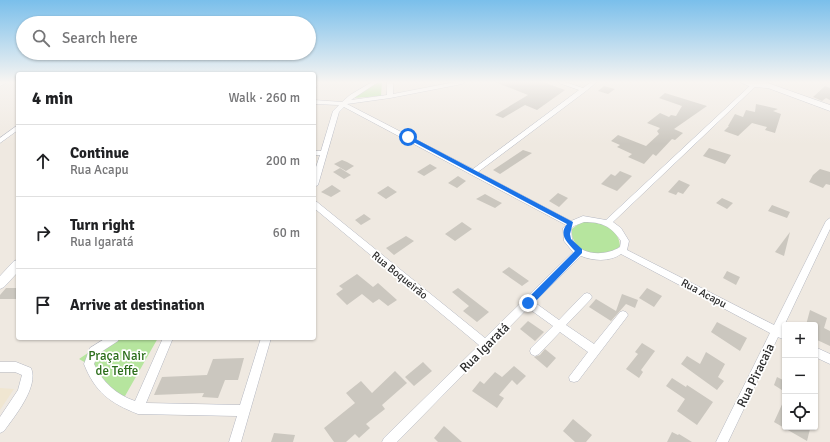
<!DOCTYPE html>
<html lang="en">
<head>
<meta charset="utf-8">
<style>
	body { margin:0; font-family:Signika,sans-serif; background:#f2f2f2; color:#202124 }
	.controls { position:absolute; right:12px; bottom:12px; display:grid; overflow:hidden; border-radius:4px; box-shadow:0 1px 3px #0004 }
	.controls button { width:36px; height:36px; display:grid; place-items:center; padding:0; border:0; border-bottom:1px solid #e0e0e0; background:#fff; color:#202124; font:20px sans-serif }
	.stop { position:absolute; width:12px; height:12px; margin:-9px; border:3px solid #1a73e8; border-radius:50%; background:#fff }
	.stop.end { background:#1a73e8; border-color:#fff; box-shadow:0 1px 4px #0008 }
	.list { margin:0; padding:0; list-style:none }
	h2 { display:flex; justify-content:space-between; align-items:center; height:52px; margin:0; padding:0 16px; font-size:17px }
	h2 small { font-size:13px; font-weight:400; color:#757577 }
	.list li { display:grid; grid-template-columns:26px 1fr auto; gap:12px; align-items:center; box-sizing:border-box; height:72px; padding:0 16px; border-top:1px solid #e0e0e0 }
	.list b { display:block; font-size:15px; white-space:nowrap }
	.list p { margin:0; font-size:13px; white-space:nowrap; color:#757577 }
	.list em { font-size:13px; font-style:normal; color:#757577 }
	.icon { flex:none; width:22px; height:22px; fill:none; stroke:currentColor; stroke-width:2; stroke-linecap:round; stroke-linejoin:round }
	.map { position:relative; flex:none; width:830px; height:442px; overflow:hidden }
	.search { position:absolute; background:#fff; box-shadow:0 1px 3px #0004; left:16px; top:16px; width:300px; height:44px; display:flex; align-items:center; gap:10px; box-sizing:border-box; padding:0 14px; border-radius:22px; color:#757577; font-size:15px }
	.panel { position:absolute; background:#fff; box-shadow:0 1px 3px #0004; left:16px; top:72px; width:300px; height:268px; border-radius:4px }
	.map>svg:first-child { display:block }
	.education { fill:#f0e6d1 }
	.green { fill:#b6e59e }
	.building { fill:#cbc7bf }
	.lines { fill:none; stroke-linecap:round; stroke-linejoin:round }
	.minor-casing { stroke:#b4b7c1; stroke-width:1 }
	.tertiary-casing { stroke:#b4b7c1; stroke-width:1 }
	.secondary-casing { stroke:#b4b7c1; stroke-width:1 }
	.minor { fill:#fff; fill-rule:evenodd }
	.tertiary { fill:#fff; fill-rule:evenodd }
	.secondary { fill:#fff; fill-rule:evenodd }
	.route { fill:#1a73e8 }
	.labels { text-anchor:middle; stroke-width:3.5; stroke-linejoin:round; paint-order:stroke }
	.street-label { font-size:11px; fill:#2e2e2e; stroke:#fff }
	.near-street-label { font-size:13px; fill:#2e2e2e; stroke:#fff }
	.near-park-label { font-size:13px; fill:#2c6e1b; stroke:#fff }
</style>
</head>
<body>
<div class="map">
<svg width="830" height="442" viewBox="0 0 830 442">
	<rect width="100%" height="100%" fill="#efe9e1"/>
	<path class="education" d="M0,388L14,389L0,410Z"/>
	<path class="green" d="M379,82H382L381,96L353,98Z
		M589,221C604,224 619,229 620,246C606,263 569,253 572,229L581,222Z
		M110,338H158L125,396L111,394L88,364L79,359Z"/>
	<path class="building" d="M495,82H543L565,90L537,110L525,105L503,118L495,115L528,95Z
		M604,86L615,89L608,94L598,91Z
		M825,86L830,88V100L826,98L822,101L813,97Z
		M665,93L707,106L674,129L683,133L675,140L672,139L656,156L653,154L644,164L628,157L632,154L617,147L620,145L611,141L618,135L646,146L659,134L657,131L660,128L647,123L660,113L669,117L671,115L676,116L682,106L659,98Z
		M756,104L778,109L773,111L781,114L775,133L765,130L767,127L752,123L738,136L724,131L729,126H728L735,114L743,117L746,110L755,112Z
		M709,148L731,155L725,164L703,156Z
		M523,150L532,153L500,174L493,170Z
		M342,160L347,162L354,166L346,171L334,164Z
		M430,164L437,168L424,176L417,172Z
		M340,168L351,175L344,179L333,172Z
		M820,169L830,172V185L826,184L823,188L809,182L813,175Z
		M620,171L632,176L617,191L601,184L611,174L615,176Z
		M458,176L466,181L457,188L448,183Z
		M679,180L690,185L683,194L678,192L676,195L668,192Z
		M332,185L341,191L331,197L321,192Z
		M388,186L397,192L386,199L377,193Z
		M558,193L568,198L559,207L549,201Z
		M485,194L496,200L502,203L495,208L476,199Z
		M722,198L733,203L727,209L716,203Z
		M772,205L790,212L787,218L768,211Z
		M364,214L371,219L361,225L355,220Z
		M462,222L472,229L455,241L445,234Z
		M790,232L784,256L775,252Z
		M406,236L414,241L394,255L386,248Z
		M509,267L529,281L522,286L502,272Z
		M727,271L740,277L736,285L723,278Z
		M357,274L373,287L378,283L397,300L388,306L379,299L373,303L362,294L347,305L336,294L343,289L339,286Z
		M6,288H18V299H0V295Z
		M458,288L489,312L477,322L463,311L469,306L452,292Z
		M647,288L662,296L654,307L639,298Z
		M622,294L638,300L635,308L626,304L611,321L589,307L596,299L616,311Z
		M810,310L827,318L824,328L830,331V346L815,339V325H806Z
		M528,321L544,332L535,341L520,329Z
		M717,322L747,338L740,351L711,332Z
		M642,343L655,351L641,370L643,372L639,378L626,369L638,354L635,352Z
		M545,349L556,358L547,368L534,357L540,355Z
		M706,352L725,364L718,377L724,381L717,390L681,364L687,356L700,364Z
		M244,358L238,380H225L218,398L202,397L204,393L154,395L162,377L207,375L213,359Z
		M423,362L432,371L414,386L405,377Z
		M514,366L526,376L517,385L512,380L499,395L504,398L497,408L472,391L480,381L484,384L495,372L502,377Z
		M395,371L407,383L382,405L385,409L366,424L370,428L359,438L355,434L346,442H334L324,428L355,403L346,393L361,381L372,393Z
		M777,377L785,381V392L774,385Z
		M672,378L686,387L687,385L713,402L697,425L677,411L685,399L666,386Z
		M784,400L785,427H807L810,429L807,441L774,422Z
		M573,419L592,435L586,442H575L563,431Z
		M444,426L462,442H438L434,438Z
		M672,432L678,435L679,434L692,442H667Z
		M274,433L295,435L293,442H271Z"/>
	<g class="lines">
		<defs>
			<path id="minor" d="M0,82H8L0,86Z
				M314,82H319L316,88L314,89Z
				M372,82H378L351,100L387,95V82H393V94L455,82H465L462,84L390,98L347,104L473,169L579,90L559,83L558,82H565L583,88L591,82H597L586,91L478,172L571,221L583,216L606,220L754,82H760L613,222L621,228L629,241L627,250L774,325L826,221L830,218V229L782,330L785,331V340L778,337L728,442H716L770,333L621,254C610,262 593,261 581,256L534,302L559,320L584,294L587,293L590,294L592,297L590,300L566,325L594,344L620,312L623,311L626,312L628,315L626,318L578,381L574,382L570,381L569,377L588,352L560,332L539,354L535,356L531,354L530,351L531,348L553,326L528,308L397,442H382L384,438L479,345L314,208V202H317L485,338L573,252L564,241L563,228L566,225L344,107L339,112L318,185L314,187V173L320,155H314V151H321L333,111L339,105L314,104V100L342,102L350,95ZM584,222C602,222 611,226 621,241L620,247C606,256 582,256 573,241C571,238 572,232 571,229L574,226Z
				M18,125V130L0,143V138Z
				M106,338H119L118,341L98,354L94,364C102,382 117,395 135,401L163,338H173L146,403L240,405L261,338H271L241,442H229L237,416L138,414C110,403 95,392 84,364L90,348Z
				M815,347L830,354V364L815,357Z
				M0,362H16L31,368C39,387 14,417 4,431L0,433V417L18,390L22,375L15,372H0Z"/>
			<path id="tertiary" d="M18,260V272L4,287L0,289V276L14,261Z"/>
			<path id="secondary" d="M740,82H765L830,105V111L768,88L751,87Z"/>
		</defs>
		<use href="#minor" class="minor-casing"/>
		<use href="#tertiary" class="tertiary-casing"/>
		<use href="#secondary" class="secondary-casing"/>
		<use href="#minor" class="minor"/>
		<use href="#tertiary" class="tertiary"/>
		<use href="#secondary" class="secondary"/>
	</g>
	<linearGradient id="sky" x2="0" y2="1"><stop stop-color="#7abfeb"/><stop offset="0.57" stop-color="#f8f5f2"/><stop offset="1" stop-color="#f8f5f2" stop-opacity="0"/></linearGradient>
	<rect width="830" height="144" fill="url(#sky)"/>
	<path class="route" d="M408,135L573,222L570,234L571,239L582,249V253L531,306H525V301L575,251C568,243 558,235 567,224L406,138Z"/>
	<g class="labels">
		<g class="street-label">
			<text transform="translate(400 275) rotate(39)" y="4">Rua Boqueirão</text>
			<text transform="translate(704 293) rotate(28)" y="4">Rua Acapu</text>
		</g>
		<g class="near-street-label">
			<text transform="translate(484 347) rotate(-45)" y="5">Rua Igaratá</text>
			<text transform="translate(755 375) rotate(-64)" y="5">Rua Piracaia</text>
		</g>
		<g class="near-park-label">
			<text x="117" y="360">Praça Nair<tspan x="117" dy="15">de Teffe</tspan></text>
		</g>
	</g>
</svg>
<div class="controls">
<button>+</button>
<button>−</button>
<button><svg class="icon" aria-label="locate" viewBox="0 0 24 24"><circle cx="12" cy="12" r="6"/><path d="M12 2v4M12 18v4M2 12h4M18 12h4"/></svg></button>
</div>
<div class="stop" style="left:408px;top:137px"></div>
<div class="stop end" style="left:528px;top:303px"></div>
<div class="search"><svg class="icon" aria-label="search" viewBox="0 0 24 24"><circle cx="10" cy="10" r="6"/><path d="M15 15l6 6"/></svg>Search here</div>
<section class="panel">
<h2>4 min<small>Walk · 260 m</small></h2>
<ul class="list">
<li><svg class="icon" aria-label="ahead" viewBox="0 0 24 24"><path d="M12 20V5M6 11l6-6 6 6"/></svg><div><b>Continue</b><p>Rua Acapu</p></div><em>200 m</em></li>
<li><svg class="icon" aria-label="right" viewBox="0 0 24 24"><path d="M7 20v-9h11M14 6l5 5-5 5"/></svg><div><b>Turn right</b><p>Rua Igaratá</p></div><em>60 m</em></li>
<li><svg class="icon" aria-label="arrive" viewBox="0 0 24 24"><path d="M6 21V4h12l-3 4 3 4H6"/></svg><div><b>Arrive at destination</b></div></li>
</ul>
</section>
</div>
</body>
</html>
